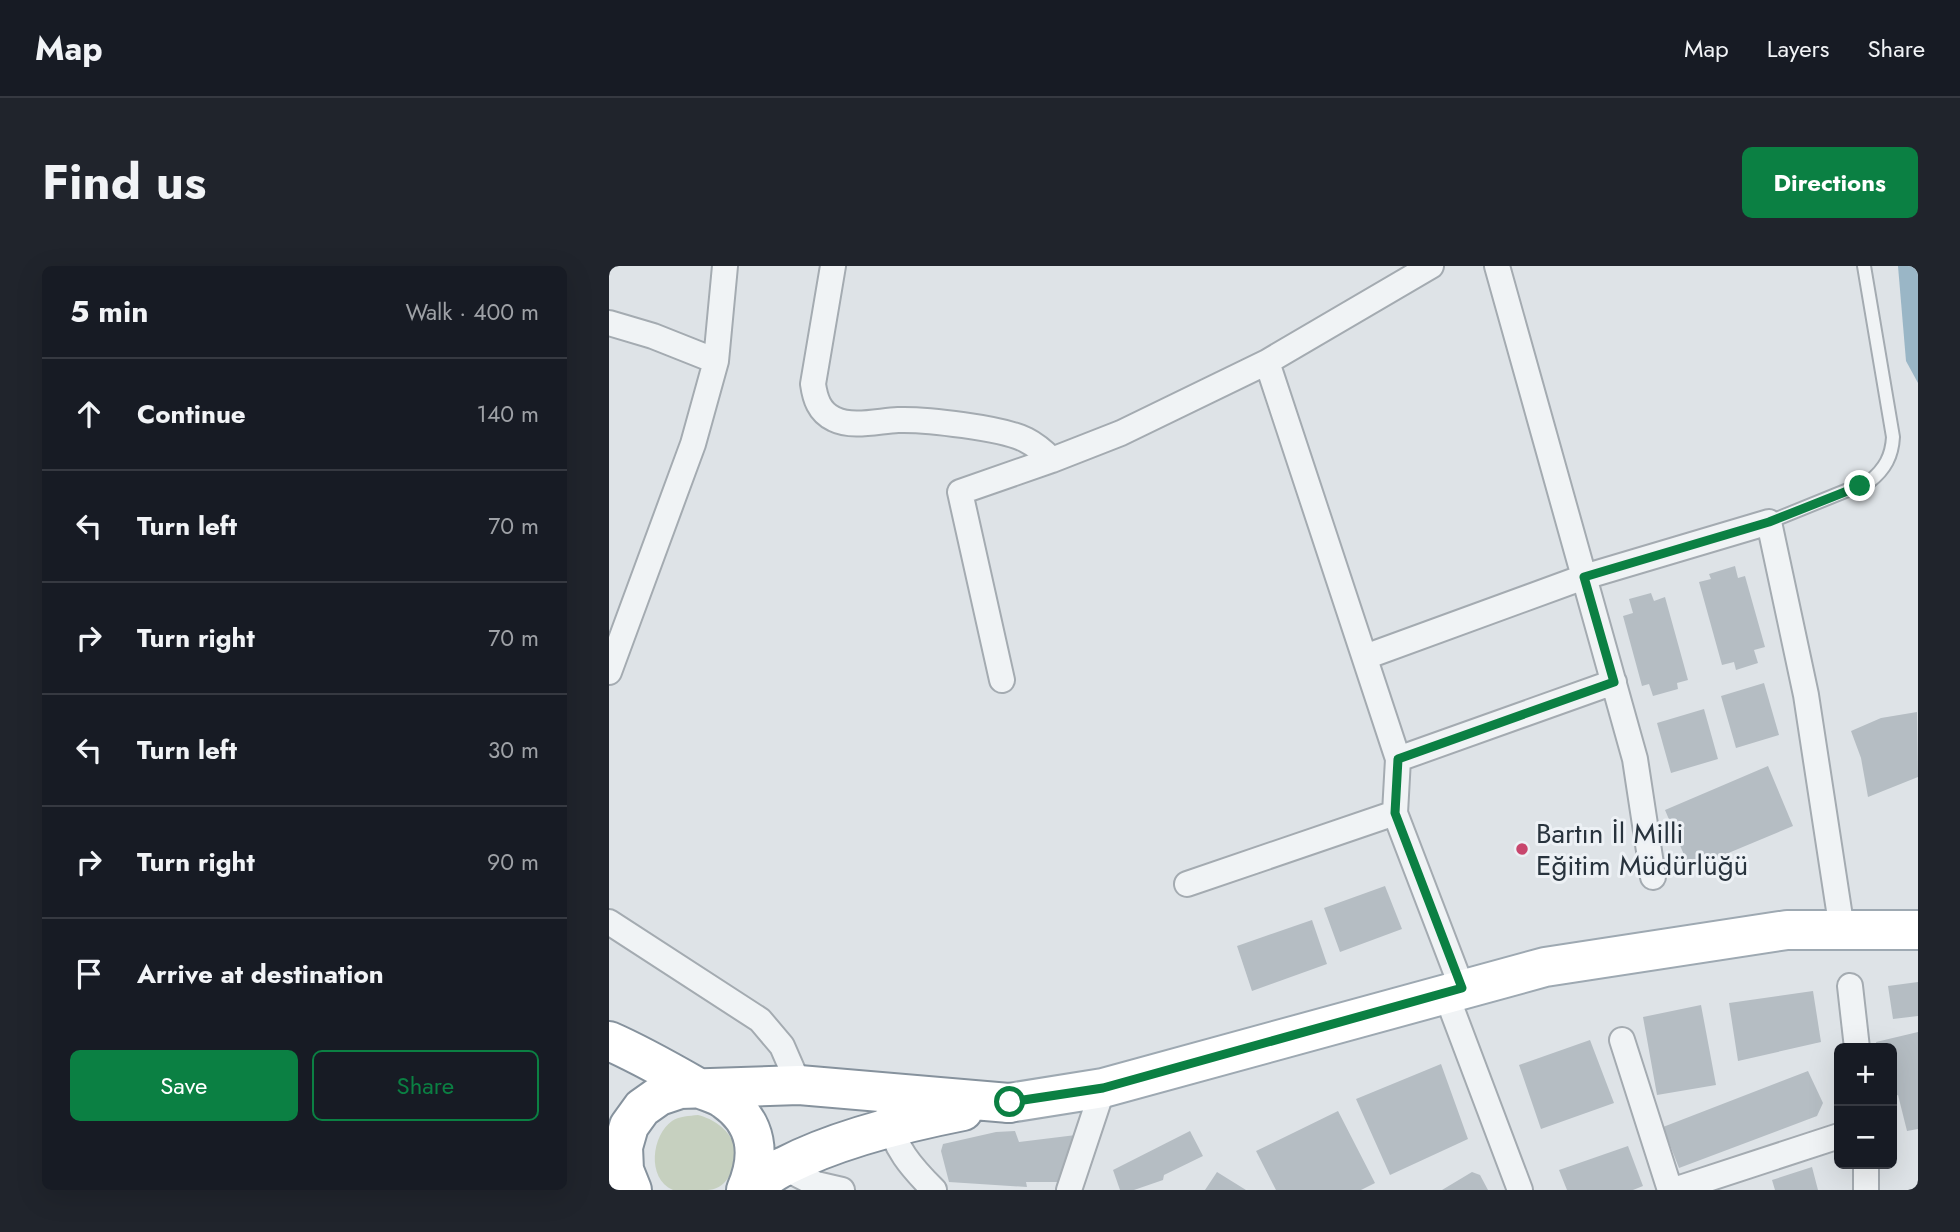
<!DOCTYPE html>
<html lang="en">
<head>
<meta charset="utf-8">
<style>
	body { margin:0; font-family:Jost,sans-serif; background:#20242c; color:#f1f3f6 }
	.controls { position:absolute; right:21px; bottom:21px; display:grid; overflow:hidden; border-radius:10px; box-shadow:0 7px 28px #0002 }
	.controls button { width:63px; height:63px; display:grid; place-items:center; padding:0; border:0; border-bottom:2px solid #363941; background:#171b24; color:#f1f3f6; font:35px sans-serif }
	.stop { position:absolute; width:21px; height:21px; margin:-16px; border:5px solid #0b8043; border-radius:50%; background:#fff }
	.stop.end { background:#0b8043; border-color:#fff; box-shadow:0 2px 7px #0008 }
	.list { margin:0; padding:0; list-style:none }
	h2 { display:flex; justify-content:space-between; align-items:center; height:91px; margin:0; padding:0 28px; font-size:30px }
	h2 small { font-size:23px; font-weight:400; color:#9ea1a6 }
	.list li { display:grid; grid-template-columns:46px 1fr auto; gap:21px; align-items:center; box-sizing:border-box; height:112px; padding:0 28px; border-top:2px solid #363941 }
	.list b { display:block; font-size:26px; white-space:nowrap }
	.list em { font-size:23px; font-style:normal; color:#9ea1a6 }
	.actions { display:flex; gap:14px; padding:21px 28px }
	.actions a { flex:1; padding:16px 0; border:2px solid #0b8043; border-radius:10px; text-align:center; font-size:24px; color:#0b8043 }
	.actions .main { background:#0b8043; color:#fff }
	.icon { flex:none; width:38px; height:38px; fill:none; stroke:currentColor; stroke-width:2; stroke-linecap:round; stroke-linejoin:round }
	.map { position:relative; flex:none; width:1309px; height:924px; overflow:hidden; border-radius:10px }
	header { display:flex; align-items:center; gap:42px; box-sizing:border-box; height:98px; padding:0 35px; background:#171b24; border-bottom:2px solid #363941 }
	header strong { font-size:33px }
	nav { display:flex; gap:38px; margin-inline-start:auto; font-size:24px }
	.intro { display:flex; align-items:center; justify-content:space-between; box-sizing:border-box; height:168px; padding:0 42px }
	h1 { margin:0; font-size:49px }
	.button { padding:18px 32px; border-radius:10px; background:#0b8043; color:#fff; font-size:24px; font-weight:700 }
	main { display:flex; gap:42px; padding:0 42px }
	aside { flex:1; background:#171b24; border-radius:10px; box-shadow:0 7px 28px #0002 }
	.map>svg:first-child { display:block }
	.green { fill:#c6d0bf }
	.water { fill:#9ab6c6 }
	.building { fill:#b5bdc3 }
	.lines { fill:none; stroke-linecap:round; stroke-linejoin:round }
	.service-casing { stroke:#a4abb1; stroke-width:16 }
	.minor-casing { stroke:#a4abb1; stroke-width:28 }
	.primary-casing { stroke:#9ea9b2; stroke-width:42 }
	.trunk-casing { stroke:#86929d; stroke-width:42 }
	.service { stroke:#f0f3f5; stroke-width:12 }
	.minor { stroke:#f0f3f5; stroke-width:24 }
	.primary { stroke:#fff; stroke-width:38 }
	.trunk { stroke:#fff; stroke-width:38 }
	.route { stroke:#0b8043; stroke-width:9 }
	.poi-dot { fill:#c8466d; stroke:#edf1f5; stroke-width:2.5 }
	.labels { text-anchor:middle; stroke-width:6; stroke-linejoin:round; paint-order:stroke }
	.poi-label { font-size:28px; fill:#28333d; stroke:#edf1f5; text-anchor:start }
</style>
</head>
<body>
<header>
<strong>Map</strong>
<nav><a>Map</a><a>Layers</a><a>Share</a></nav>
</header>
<div class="intro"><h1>Find us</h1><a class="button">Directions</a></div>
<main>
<aside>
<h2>5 min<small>Walk · 400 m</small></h2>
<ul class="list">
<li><svg class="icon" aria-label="ahead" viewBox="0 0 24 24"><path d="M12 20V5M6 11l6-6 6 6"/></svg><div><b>Continue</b></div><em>140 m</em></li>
<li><svg class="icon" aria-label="left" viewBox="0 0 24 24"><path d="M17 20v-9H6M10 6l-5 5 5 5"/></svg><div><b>Turn left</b></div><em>70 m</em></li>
<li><svg class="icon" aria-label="right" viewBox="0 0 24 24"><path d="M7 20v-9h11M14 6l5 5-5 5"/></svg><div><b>Turn right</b></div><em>70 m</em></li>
<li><svg class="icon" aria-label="left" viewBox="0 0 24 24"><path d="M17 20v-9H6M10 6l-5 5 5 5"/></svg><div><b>Turn left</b></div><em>30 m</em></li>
<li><svg class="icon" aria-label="right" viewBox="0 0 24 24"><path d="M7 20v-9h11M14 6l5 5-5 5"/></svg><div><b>Turn right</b></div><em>90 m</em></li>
<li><svg class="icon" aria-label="arrive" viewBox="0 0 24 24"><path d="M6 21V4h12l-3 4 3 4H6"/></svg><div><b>Arrive at destination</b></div></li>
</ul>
<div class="actions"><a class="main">Save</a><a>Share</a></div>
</aside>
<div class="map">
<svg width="1309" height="924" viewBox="0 0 1309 924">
	<rect width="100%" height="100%" fill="#dee3e7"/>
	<path class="green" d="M89,849C121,857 142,890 115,917C108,924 101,924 91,924C83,924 71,924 64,924C37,912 43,869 63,855C71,850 80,850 89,849Z"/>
	<path class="water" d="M1289,0H1309V117L1297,95Z"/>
	<path class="building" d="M1126,300L1129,312L1136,310L1156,381L1145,384L1149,397L1127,404L1125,396L1113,399L1090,316L1102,313L1100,308Z
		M1042,327L1045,335L1056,331L1079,414L1068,417L1069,423L1044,430L1040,418L1033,420L1014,350L1024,347L1020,333Z
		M1155,417L1170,469L1127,482L1112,430Z
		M1095,443L1109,493L1062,507L1048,457Z
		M1308,446L1309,511L1259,531L1252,492L1242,465L1272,452Z
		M1159,500L1184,560L1081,603L1056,544Z
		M776,620L793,663L731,686L715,642Z
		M703,654L718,698L643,725L628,680Z
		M1309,716V750L1284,753L1279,720Z
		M1204,725L1212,776L1129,795L1120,737Z
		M1092,739L1107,819L1048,829L1034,751Z
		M1309,766V863L1298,865L1289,829L1283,831V782H1268L1267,776Z
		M981,774L1005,837L932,863L910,799Z
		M832,798L859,873L781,909L747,833Z
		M1199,805L1214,837L1208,850L1070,902L1054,861Z
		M729,845L766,917L752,924H667L647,885Z
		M406,865L410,876L467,869L450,916H417L418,921L340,916L332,885L334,878L387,866Z
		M581,865L594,890L555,909L554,914L525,924H511L504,904Z
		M1019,880L1034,920L1024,924H958L950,904Z
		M1203,901L1209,924H1166L1163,914Z
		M608,906L637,924H596Z
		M863,906L871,909L879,924H833Z"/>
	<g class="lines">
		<defs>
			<path id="service" d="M1160,256L1261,215C1276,203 1283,190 1284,171L1255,0"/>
			<path id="minor" d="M224,0L204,118C206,132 210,146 225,153C243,162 269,155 289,154C316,153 394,162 417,174C427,179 435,186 443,194
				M888,0L1026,493L1044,611
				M0,57L44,70L107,95
				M658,96L822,0
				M756,391L975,311L1160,256L1197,429L1233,664
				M0,406L84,178L107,95L116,0
				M393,414L351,226L443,194L512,167L658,96L789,493
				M578,618L786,547
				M0,656L151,754L173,780L190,819
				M1241,720L1248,782
				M853,722L786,547L789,493L1005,416
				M837,728L911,924
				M1013,774L1061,924
				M279,849C284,881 303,902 325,924
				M166,897L207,918L233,924
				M460,924L494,822
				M1065,924L1230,870
				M1257,924V898"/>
			<path id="primary" d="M400,837L494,822L936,701L1178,664H1309"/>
			<path id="trunk" d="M0,775C30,788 58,804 86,820C96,826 107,827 116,834C149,857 152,889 137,924
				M23,924L15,904L14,881L20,860L33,842L50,830L71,823L190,819L400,837
				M139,924C151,916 163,906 176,900C226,874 298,856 354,845"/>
		</defs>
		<use href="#service" class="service-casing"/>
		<use href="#minor" class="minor-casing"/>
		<use href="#primary" class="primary-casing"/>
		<use href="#trunk" class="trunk-casing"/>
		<use href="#service" class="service"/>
		<use href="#minor" class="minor"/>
		<use href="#primary" class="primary"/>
		<use href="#trunk" class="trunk"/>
	</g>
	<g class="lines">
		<path class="route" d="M401,836L494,822L853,722L786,547L789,493L1005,416L975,311L1160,256L1251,220"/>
	</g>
	<circle class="poi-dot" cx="913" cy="583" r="7"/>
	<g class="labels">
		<g class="poi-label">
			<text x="927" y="577">Bartın İl Milli<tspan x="927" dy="32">Eğitim Müdürlüğü</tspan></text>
		</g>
	</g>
</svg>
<div class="controls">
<button>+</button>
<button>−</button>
</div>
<div class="stop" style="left:401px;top:836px"></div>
<div class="stop end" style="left:1251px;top:220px"></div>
</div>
</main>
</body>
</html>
